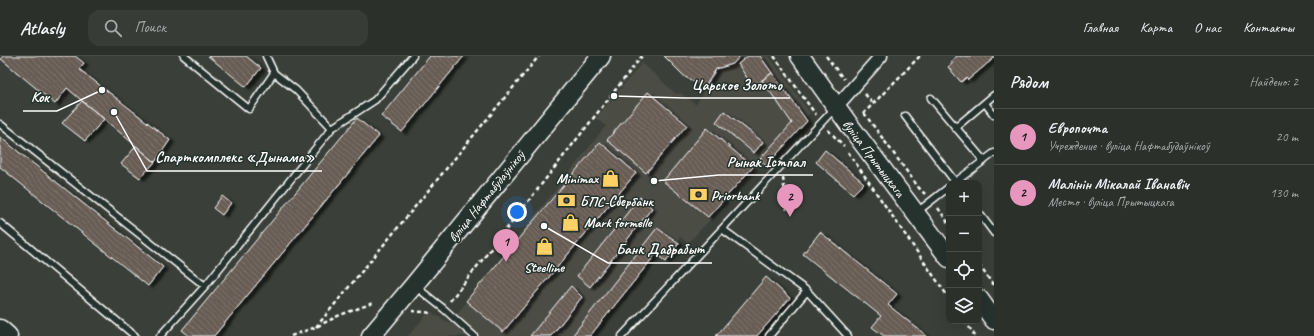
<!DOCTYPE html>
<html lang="ru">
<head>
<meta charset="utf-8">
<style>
	body { margin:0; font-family:Caveat,sans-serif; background:#383c37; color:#f1f3f6 }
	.controls { position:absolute; right:12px; bottom:12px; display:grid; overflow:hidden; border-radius:8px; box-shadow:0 4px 16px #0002 }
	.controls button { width:36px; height:36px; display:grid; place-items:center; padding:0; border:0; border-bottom:1px solid #484b47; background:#2c302b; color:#f1f3f6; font:20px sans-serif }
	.you { position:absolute; left:517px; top:156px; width:14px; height:14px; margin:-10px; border:3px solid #fff; border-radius:50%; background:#1a73e8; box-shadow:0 0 0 6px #1a73e833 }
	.badge { display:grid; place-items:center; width:26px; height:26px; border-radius:50%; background:#e797bd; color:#111; font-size:13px; font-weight:700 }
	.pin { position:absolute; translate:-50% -33px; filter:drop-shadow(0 1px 2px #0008) }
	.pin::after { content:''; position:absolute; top:21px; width:14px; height:12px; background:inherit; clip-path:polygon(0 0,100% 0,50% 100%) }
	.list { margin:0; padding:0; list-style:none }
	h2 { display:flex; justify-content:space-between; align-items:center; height:52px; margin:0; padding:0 16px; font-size:17px }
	h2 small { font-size:13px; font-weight:400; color:#a6a9a9 }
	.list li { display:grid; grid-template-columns:26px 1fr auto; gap:12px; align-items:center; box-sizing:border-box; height:56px; padding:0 16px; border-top:1px solid #484b47 }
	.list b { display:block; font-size:15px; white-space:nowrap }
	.list p { margin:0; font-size:13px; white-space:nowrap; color:#a6a9a9 }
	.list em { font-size:13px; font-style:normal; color:#a6a9a9 }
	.icon { flex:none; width:22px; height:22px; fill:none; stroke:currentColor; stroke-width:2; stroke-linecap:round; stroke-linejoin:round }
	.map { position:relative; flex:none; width:994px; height:280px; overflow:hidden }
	header { display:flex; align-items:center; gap:24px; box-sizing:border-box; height:56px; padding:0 20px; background:#2c302b; border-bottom:1px solid #484b47 }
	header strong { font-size:19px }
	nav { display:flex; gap:22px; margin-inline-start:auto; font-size:14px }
	.search { width:280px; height:36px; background:#383c37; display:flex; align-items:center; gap:10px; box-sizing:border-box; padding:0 14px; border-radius:12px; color:#a6a9a9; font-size:15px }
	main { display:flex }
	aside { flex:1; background:#2c302b }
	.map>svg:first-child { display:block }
	.built { fill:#4c4d45 }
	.building { fill:url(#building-back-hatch); stroke:#fff; filter:url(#shadow) }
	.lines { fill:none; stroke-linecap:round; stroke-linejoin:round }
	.lane-casing { stroke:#fff; stroke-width:9 }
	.street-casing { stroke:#fff; stroke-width:15 }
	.secondary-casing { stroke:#fff; stroke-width:21 }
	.path { stroke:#fff; stroke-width:2.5; stroke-dasharray:4 3; stroke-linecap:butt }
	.lane { stroke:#26332d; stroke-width:6 }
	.street { stroke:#26332d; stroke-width:12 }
	.secondary { stroke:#26332d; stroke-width:18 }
	.labels { text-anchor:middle; stroke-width:3; stroke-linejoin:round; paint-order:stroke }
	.street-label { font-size:14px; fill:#fff; stroke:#26332d }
	.poi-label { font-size:14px; font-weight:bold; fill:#fff; stroke:#26332d; text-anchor:start }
	.leader { fill:none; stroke:#fff; stroke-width:1.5 }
	.callout-dot { fill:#fff; stroke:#26332d; stroke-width:1.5 }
	.callout-label { font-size:15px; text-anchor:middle; font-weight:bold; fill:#fff; stroke:#26332d; stroke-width:3; stroke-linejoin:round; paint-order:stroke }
</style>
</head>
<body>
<header>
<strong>Atlasly</strong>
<div class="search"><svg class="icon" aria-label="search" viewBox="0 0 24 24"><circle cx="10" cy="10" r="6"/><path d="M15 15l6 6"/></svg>Поиск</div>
<nav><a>Главная</a><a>Карта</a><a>О нас</a><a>Контакты</a></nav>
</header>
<main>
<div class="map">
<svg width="994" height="280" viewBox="0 0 994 280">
	<defs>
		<pattern id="building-back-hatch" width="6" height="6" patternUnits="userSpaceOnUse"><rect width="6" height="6" fill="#685d54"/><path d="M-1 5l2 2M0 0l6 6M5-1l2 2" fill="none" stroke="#7f756e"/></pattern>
		<filter id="shadow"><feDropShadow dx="4.5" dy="2.5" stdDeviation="1" flood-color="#0009"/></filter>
	</defs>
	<rect width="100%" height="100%" fill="#3a4039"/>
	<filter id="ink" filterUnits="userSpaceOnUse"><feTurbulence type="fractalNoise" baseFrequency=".025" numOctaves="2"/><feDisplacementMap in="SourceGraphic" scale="8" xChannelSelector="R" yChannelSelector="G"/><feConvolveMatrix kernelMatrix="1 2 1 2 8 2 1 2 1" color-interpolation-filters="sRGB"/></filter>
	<g filter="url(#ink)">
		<path class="built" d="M740,0H769L810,57L688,187L679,180V187L666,206L656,198L590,280H408L429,256L450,267L606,70L596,62L642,7L676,38L681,37L696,49L716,13L732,8Z"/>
		<path class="building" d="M3,0H75L84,7L79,13L170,84L155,106L67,32L55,48L1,3Z
			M208,0H246L261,12L246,31Z
			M430,0H464L402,76L381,60Z
			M664,0H740L733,8L716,13L705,31L685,21Z
			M748,0H760L772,17L753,31L738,8Z
			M957,0H994V2L968,24L966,22L961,26L948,11L953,7L951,5Z
			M772,17L807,65L766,110L760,103L792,67L762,24Z
			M648,36L687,69L646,117L607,84Z
			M82,45L104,63L85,85L62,67Z
			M724,55L763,86L754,97L716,66Z
			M357,62L379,80L214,280H189L182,274Z
			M707,72L753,111L708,161L663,125Z
			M0,81L163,211L148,230L0,111Z
			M600,86L636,117L503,276L466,245Z
			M136,90L155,106L140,122L121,108Z
			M825,94L864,127L853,138L816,106Z
			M222,140L231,147L222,159L213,152Z
			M640,141L652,152L590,231L577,220Z
			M657,172L679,187L666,206L656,198L590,280H572Z
			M820,176L897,238L888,249L927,280H884L872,271L881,260L803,198Z
			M766,221L790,242L757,280H716Z
			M571,230L582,241L551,280H530Z"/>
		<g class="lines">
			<defs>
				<path id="lane" d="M184,0L249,53L274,17
					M266,0L274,17L296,34L332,72
					M931,42L984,105
					M985,47L994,59
					M905,60L956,127
					M0,68L205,230
					M955,72L994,39
					M954,127L994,97
					M917,156L949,131
					M979,157L994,177
					M0,167L135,280
					M722,173L807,235L848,280
					M415,230L444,253L474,280
					M160,280L205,230L332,72L375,44L413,0
					M622,280L835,52
					M769,280L807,235"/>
				<path id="street" d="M836,51L881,0"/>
				<path id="secondary" d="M800,0L850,70L949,202
					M979,243L994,264
					M0,273L8,280
					M371,280L414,229L601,0"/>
			</defs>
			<use href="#lane" class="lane-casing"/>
			<use href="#street" class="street-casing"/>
			<use href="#secondary" class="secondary-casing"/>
			<path class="path" d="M774,0L816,59
				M826,0L842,21L844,23
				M865,38L873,48
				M864,57L919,132L925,138
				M863,58L920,0
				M828,74L844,90
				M848,96L949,242
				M783,122L787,155
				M938,152L949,168
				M979,209L994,230
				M450,245L642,0
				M412,255L433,257
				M965,265L975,280
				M316,271L539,0
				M291,280L316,271L340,259L373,247"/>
			<use href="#lane" class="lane"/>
			<use href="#street" class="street"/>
			<use href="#secondary" class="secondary"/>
		</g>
	</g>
	<defs>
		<symbol id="shop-bare" viewBox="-9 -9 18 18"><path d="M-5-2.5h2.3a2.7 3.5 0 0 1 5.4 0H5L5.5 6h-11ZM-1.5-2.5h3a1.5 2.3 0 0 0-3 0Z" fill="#ffd166" stroke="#26332d" stroke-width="2.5" paint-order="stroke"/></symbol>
		<symbol id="bank-bare" viewBox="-9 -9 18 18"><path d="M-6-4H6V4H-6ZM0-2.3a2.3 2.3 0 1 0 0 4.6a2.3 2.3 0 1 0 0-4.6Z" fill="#ffd166" stroke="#26332d" stroke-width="2.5" paint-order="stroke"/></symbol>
	</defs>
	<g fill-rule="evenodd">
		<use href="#shop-bare" x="598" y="110" width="25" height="25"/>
		<use href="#bank-bare" x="686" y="126" width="25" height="25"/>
		<use href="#bank-bare" x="554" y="132" width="25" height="25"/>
		<use href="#shop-bare" x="558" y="154" width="25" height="25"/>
		<use href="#shop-bare" x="532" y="178" width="25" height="25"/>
	</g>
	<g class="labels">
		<g class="street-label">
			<text transform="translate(874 102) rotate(53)" y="5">вуліца Прытыцкага</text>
			<text transform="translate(486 140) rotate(-51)" y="5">вуліца Нафтабудаўнікоў</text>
		</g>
		<g class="poi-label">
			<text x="598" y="127" text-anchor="end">Minimax</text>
			<text x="711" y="144">Priorbank</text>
			<text x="580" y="150">БПС-Сбербанк</text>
			<text x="584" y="171">Mark formelle</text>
			<text x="544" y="216" text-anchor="middle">Steelline</text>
		</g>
	</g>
	<path class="leader" d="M614 40L684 42H790M102 34L57 55H23M114 56L147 115H322M654 125L719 119H813M544 170L608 207H712"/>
	<g class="callout-dot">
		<circle cx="614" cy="40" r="4"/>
		<circle cx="102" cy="34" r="4"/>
		<circle cx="114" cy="56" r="4"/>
		<circle cx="654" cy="125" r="4"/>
		<circle cx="544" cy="170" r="4"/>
	</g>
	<g class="callout-label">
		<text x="737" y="34">Царское Золото</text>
		<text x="40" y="46">Кок</text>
		<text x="235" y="106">Спарткомплекс «Дынама»</text>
		<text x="766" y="111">Рынак Істпал</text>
		<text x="660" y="198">Банк Дабрабыт</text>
	</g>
</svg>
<div class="controls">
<button>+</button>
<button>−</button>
<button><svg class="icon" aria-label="locate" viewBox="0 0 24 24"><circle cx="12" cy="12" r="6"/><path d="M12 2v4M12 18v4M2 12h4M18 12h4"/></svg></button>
<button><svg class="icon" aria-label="layers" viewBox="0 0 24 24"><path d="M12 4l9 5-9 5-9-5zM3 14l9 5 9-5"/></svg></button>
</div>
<div class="you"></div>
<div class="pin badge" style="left:506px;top:206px">1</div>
<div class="pin badge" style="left:790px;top:161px">2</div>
</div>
<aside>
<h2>Рядом<small>Найдено: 2</small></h2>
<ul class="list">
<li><span class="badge">1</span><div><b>Европочта</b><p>Учреждение · вуліца Нафтабудаўнікоў</p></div><em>20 m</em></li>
<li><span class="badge">2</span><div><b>Малінін Мікалай Іванавіч</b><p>Место · вуліца Прытыцкага</p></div><em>130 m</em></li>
</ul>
</aside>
</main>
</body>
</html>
